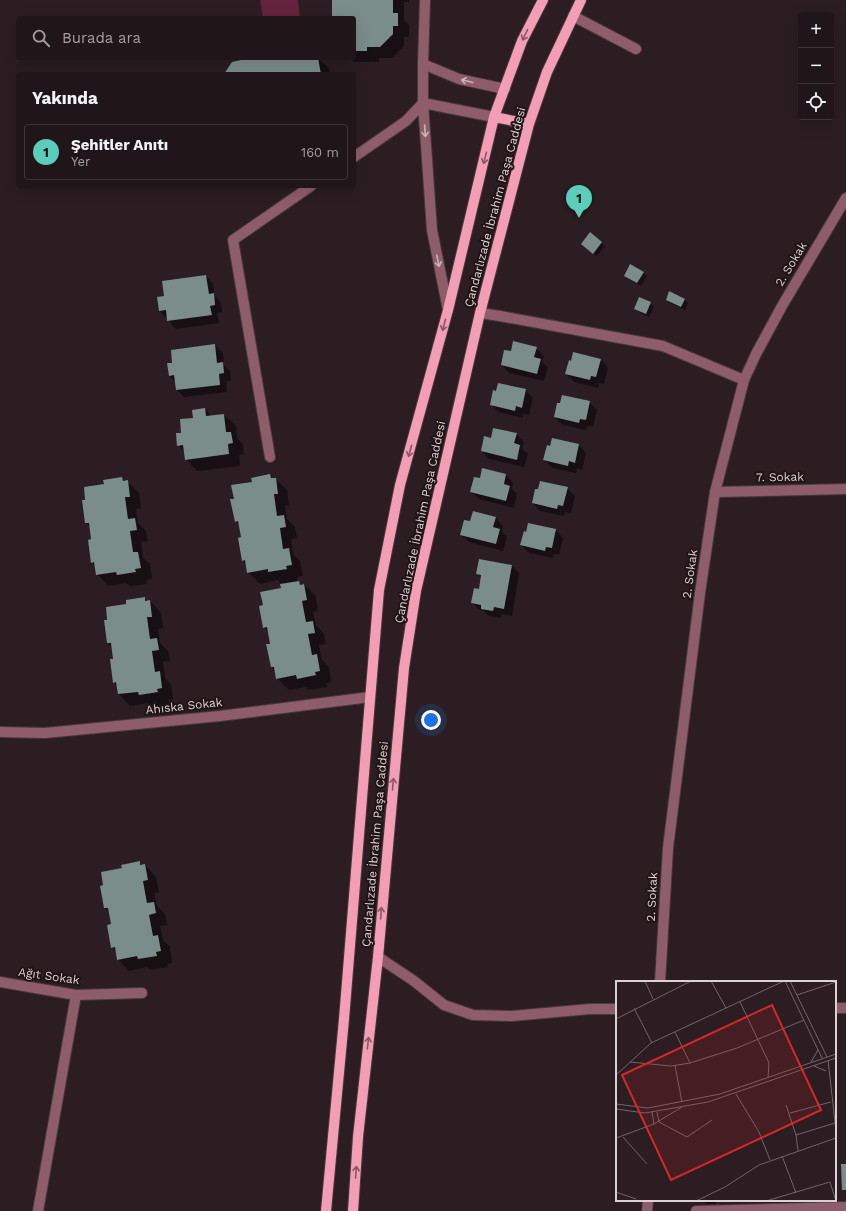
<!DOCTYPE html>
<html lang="tr">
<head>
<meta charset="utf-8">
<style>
	body { margin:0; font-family:"Work Sans",sans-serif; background:#281f22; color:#f1f3f6 }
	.controls { position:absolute; right:12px; top:12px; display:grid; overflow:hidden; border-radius:4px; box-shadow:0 4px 16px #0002 }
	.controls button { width:36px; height:36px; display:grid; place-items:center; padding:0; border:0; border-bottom:1px solid #3d3538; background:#201619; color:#f1f3f6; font:20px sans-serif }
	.you { position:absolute; left:431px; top:720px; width:14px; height:14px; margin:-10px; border:3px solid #fff; border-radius:50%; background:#1a73e8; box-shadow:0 0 0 6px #1a73e833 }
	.badge { display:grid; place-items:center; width:26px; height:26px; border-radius:50%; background:#5bcebb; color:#111; font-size:13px; font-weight:700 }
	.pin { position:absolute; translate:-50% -33px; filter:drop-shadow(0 1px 2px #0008) }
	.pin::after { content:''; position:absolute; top:21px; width:14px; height:12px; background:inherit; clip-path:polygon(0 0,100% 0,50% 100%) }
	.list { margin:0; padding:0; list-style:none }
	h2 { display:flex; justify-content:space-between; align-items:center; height:52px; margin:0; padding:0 16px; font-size:17px }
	h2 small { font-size:13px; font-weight:400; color:#a29fa2 }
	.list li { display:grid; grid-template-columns:26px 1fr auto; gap:12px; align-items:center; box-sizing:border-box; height:56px; margin:0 8px 8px; padding:0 8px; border:1px solid #3d3538; border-radius:4px }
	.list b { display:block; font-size:15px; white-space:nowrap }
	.list p { margin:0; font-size:13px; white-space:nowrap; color:#a29fa2 }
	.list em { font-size:13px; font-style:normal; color:#a29fa2 }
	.icon { flex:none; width:22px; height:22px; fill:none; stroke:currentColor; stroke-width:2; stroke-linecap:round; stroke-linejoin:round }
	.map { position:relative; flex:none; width:846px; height:1211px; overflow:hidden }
	.search { position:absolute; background:#201619; box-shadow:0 4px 16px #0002; left:16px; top:16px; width:340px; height:44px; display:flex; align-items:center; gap:10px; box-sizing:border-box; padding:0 14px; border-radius:4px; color:#a29fa2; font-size:15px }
	.panel { position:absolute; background:#201619; box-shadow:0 4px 16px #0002; left:16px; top:72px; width:340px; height:116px; border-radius:4px }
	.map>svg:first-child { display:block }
	.water { fill:#64233a }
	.shadow { fill:#0007 }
	.building { fill:#7a8d89 }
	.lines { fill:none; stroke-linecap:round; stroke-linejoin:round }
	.minor-casing { stroke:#473a3d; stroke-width:12 }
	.major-casing { stroke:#473a3d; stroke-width:12 }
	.minor { stroke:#8f5c6b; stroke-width:10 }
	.major { stroke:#f39db6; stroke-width:10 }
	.oneway { stroke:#8a5866 }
	.oneway2 { stroke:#c8b4b9 }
	.labels { text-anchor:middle; stroke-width:4; stroke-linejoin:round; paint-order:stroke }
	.street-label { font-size:12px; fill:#dbd1d3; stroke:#211417 }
	.inset-road { fill:none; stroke:#716568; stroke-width:1 }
	.view { fill:#d62828; fill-opacity:0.15; stroke:#d62828; stroke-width:2 }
	.inset-edge { fill:none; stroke:#dbd1d3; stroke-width:2 }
</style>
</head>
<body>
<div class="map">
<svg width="846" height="1211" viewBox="0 0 846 1211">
	<rect width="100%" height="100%" fill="#2b1d21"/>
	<path class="water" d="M260,0H298L300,18H263Z"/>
	<path class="shadow" d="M333,0H409V2H404V20L409,25V37H404V46L392,58H379V62H354L350,58H354V18H333Z
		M255,58H318L329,68L330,74H226Z
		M601,243L605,246L597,256L582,244Z
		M643,273L647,276L641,286L629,279L625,276Z
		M206,276L213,284L215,296L221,302L222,312L217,313L219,323L176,329L160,311L165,297Z
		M684,299L688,303L685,310L670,303L667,300Z
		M650,303L654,307L649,317L639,312L635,309Z
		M215,345L223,353L224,365L230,371L231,381H226L227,392L184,397L177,390L175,382L170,376L174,364Z
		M536,348L544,356L542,362L548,367L544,381L509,373L502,365L511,353Z
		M601,360L608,367L604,384L599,383L598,388L574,382L566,374Z
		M525,390L533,398L529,415L523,413V418L499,412L491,405Z
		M589,402L597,410L593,427L587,426L586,430L563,425L555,417Z
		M205,409L212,416L224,415L236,426L237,438L243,444L244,454L239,455L240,466L197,471L186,459L185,452L178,445L182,434L194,419Z
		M516,434L524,442L522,449L528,454L524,467L489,459L482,451L492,439Z
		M552,439L579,445L586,453L582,470L577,468L576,473L552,468L544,460L550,447Z
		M483,469L506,475L513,483L512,489L517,494L514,508L479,499L471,492L481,480Z
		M270,475L273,479H275L287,490L289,505L285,506L287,519L295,527L297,538L291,539L293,554L300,561L303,576L297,577V581L302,585H304L316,596L318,611L313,612L316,625L324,634L326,644L319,645L322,660L329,667L331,682L326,683L327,687L309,690L306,687L289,690L277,678L276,671L271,667V645L268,632L264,627V606L282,589L281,584L278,580L260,584L248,572L247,565L243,560L242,538L240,525L235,521V499L253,483Z
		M122,478L125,482H128L139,493L141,508L136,509L138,523L146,531L148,541L141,542L143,558L150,564L152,579L146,580L147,584L130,586L126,583L109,586L97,574L96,566L92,562V540L90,527L86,523V501L105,485Z
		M567,488L575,496L571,513L565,512L564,516L540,511L533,503Z
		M496,518L503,526L502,532L507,537L503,551L469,542L461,535L471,523Z
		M556,530L563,538L559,555L554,554L553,558L529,553L521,545Z
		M512,566L519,573L512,616L501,614V618L489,616L484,611L480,610L472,603L480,591L482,578L477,574Z
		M144,598L148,602L150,601L161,613L163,628L158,629L160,643L168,651L170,661L163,662L165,678L171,684L173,699L168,700L169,704L151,706L148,703L130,706L119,694L118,686L114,682V660L112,647L108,643V621L127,605Z
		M139,862L143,866L145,865L156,877L159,892L154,893L157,906L165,914L167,925L160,926L163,940L170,947L172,963L167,964L168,967L150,970L147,967L129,971L118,959L116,951L112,947V925L109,912L105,908L123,869Z
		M702,1200H716V1204H706Z
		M755,1200H767L768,1202H757Z
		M806,1200H818V1202H808Z"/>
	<path class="building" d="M332,0H393V13H398V26H393V34L380,47H367V51H354V18H332Z
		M250,58H318L321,74H224L232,62Z
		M590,232L602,242L593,254L581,244Z
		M630,264L644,272L637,283L624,276Z
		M206,275L209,294L214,293L215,305L210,306L212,315L167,321L166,310L159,311L157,297L164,296L162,281Z
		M669,291L685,299L681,307L666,300Z
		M639,297L651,302L646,314L634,309Z
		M513,341L537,347L534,357L541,359L537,374L501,365L504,350L511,351Z
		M215,344L217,363L223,362L224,373L219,374L220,385L176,390L174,375L169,376L167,363H172L171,350Z
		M573,352L601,359L596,377L591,376L590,380L565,374L569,360L571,361Z
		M498,383L526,389L522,408L516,406L515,411L490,405L493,390L496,391Z
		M562,395L590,401L586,420L580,419L579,423L554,417L557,403H560Z
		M205,408L206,416L224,414L226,432H231L233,443L228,444L229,454L185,460L183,445L177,446L176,433H181L180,419L193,418L192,410Z
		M493,428L517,433L514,443L520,445L517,460L481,451L484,436L491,438Z
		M552,438L579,444L575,463L569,461L568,466L543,460L547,445L550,446Z
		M482,468L506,474L504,484L510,486L506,501L470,492L474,477L480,478Z
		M270,474L271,478H276L278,494H274L277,516L284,515L286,527L280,528L283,549L289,548L292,565L286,566L287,569L268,572V569L247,573L245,560L242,561L238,538L241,537L238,521L235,522L230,499H234L231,485L252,482L251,478Z
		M122,477L123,481L128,480L130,497H125L128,519L135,518L137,530L130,531L133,552H138L141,568L135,569L136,572L117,575L116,572L96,575L94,562L91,563L88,540L91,539L89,523H85L82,500H85L84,487L104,484L103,480Z
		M540,481L568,487L563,506L558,505L557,509L532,503L535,489H538Z
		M473,511L496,517L493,527L500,529L496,544L460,535L464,520L470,521Z
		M528,523L556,529L552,548L546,547L545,551L520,545L524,531L526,532Z
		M479,559L512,565L504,609L494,607L493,611L481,609V605L471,603L474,588L479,589L481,575L476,574Z
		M299,581L300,585L304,584L307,600L302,601L306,622L313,621L315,633L308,634L312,655L317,654L320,671L315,672L316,675L297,679L296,675L276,679L274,667H271L266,644H270L267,627L263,628L259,606L263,605L260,592L281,588L280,584Z
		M145,597V601L150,600L152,617H147L150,639L157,638L159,650L152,651L155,672L160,671L162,688L157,689L158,692L139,695L138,692L118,694L116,682L113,683L110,659H113L111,643H107L104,620H107L106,607L126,604V600Z
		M140,861V865L145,864L148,880L143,881L147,903L154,902L156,913L149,915L153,936L158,935L161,951L156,952L157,956L138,959L137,956L117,960L115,947L111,948L107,925L111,924L108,908H104L100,886L103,885L101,872L122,868L121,865Z
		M841,1164H846V1190H842Z"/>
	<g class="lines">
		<defs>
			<path id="minor" d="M425,0L423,64V103L432,230L448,310
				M573,16L636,49
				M423,64L459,79L505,89
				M354,157L406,121L423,103L494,117
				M480,313L500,316L663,346L744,380
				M270,457L233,240L311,186
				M715,492L846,489
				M0,732L45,733L220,716L370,697
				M378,957L414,981L444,1005L473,1015L512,1016L590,1009H617
				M0,982L76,995L142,993
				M660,982L668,848L700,593L715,492L744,380L756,354L782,306L846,198
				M835,1008H846
				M38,1211L76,995
				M647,1211L648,1200
				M696,1211L846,1207"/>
			<path id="major" d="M494,117L529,124
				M326,1211L344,1019L379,590L400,485L448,310L494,117L522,41L543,0
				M353,1211L358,1137L378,957L404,668L416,591L480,313L529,124L547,72L581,0"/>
		</defs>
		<use href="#minor" class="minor-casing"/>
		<use href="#major" class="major-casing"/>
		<use href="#minor" class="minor"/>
		<use href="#major" class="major"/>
	</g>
	<defs><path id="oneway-shaft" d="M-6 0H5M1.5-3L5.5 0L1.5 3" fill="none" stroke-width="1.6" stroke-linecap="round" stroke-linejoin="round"/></defs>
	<g class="oneway">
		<use href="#oneway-shaft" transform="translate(525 35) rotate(116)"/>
		<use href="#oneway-shaft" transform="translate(485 158) rotate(104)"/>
		<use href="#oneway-shaft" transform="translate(444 325) rotate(105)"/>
		<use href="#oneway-shaft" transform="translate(410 451) rotate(105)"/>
		<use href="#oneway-shaft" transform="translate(393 784) rotate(-85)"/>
		<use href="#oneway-shaft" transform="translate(381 913) rotate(-86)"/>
		<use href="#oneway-shaft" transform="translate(368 1043) rotate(-84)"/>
		<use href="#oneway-shaft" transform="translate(356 1172) rotate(-86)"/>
	</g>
	<g class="oneway2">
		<use href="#oneway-shaft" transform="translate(467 81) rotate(-166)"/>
		<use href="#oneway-shaft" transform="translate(425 131) rotate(86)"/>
		<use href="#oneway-shaft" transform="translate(438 261) rotate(78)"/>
	</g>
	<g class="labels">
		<g class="street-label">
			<text transform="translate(495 207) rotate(-75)" y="4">Çandarlızade İbrahim Paşa Caddesi</text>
			<text transform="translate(791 264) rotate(-59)" y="4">2. Sokak</text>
			<text transform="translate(780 477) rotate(-1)" y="4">7. Sokak</text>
			<text transform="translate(420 522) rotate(-78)" y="4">Çandarlızade İbrahim Paşa Caddesi</text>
			<text transform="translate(690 574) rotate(-82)" y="4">2. Sokak</text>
			<text transform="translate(184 706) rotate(-6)" y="4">Ahıska Sokak</text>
			<text transform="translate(375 844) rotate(-85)" y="4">Çandarlızade İbrahim Paşa Caddesi</text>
			<text transform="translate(652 897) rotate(-87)" y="4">2. Sokak</text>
			<text transform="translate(49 976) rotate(8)" y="4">Ağıt Sokak</text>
		</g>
	</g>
	<g transform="translate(616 981)">
		<rect width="220" height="220" fill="#2b1d21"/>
		<path class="inset-road" d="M29,0L37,18M95,0L110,27M169,0L206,77M174,0L211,76M181,14L220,1M124,21L153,82L152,97M18,27L36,62M0,38L75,0M59,51L74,82M212,79L220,150M14,81L55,85L74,82L121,67L188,39M195,81L202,69M59,85L66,121M198,85L210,90M0,94L35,62L168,0M120,113L143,151L154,179M0,123L32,127L104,113L220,73M170,124L180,154L182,170M0,128L29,132L92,121L220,77M36,131L38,143M41,131L43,141L71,156L96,139M174,132L215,121M180,154L219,142M7,156L31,183M0,157L38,143L66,126M166,175L180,212M0,211L20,218M80,220L109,206L143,184L220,157M150,220L214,201L220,220"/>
		<path class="view" d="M156,24L205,129L55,199L6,94Z"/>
		<rect width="220" height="220" class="inset-edge"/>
	</g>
</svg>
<div class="controls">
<button>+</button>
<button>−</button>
<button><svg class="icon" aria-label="locate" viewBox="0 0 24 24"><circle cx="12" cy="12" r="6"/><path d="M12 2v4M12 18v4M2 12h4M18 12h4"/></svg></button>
</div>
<div class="you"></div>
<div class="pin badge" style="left:579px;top:218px">1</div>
<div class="search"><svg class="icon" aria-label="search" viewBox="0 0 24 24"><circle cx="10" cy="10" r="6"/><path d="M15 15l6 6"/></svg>Burada ara</div>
<section class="panel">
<h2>Yakında<small></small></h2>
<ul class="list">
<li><span class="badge">1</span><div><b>Şehitler Anıtı</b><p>Yer</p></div><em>160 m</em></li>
</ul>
</section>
</div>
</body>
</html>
